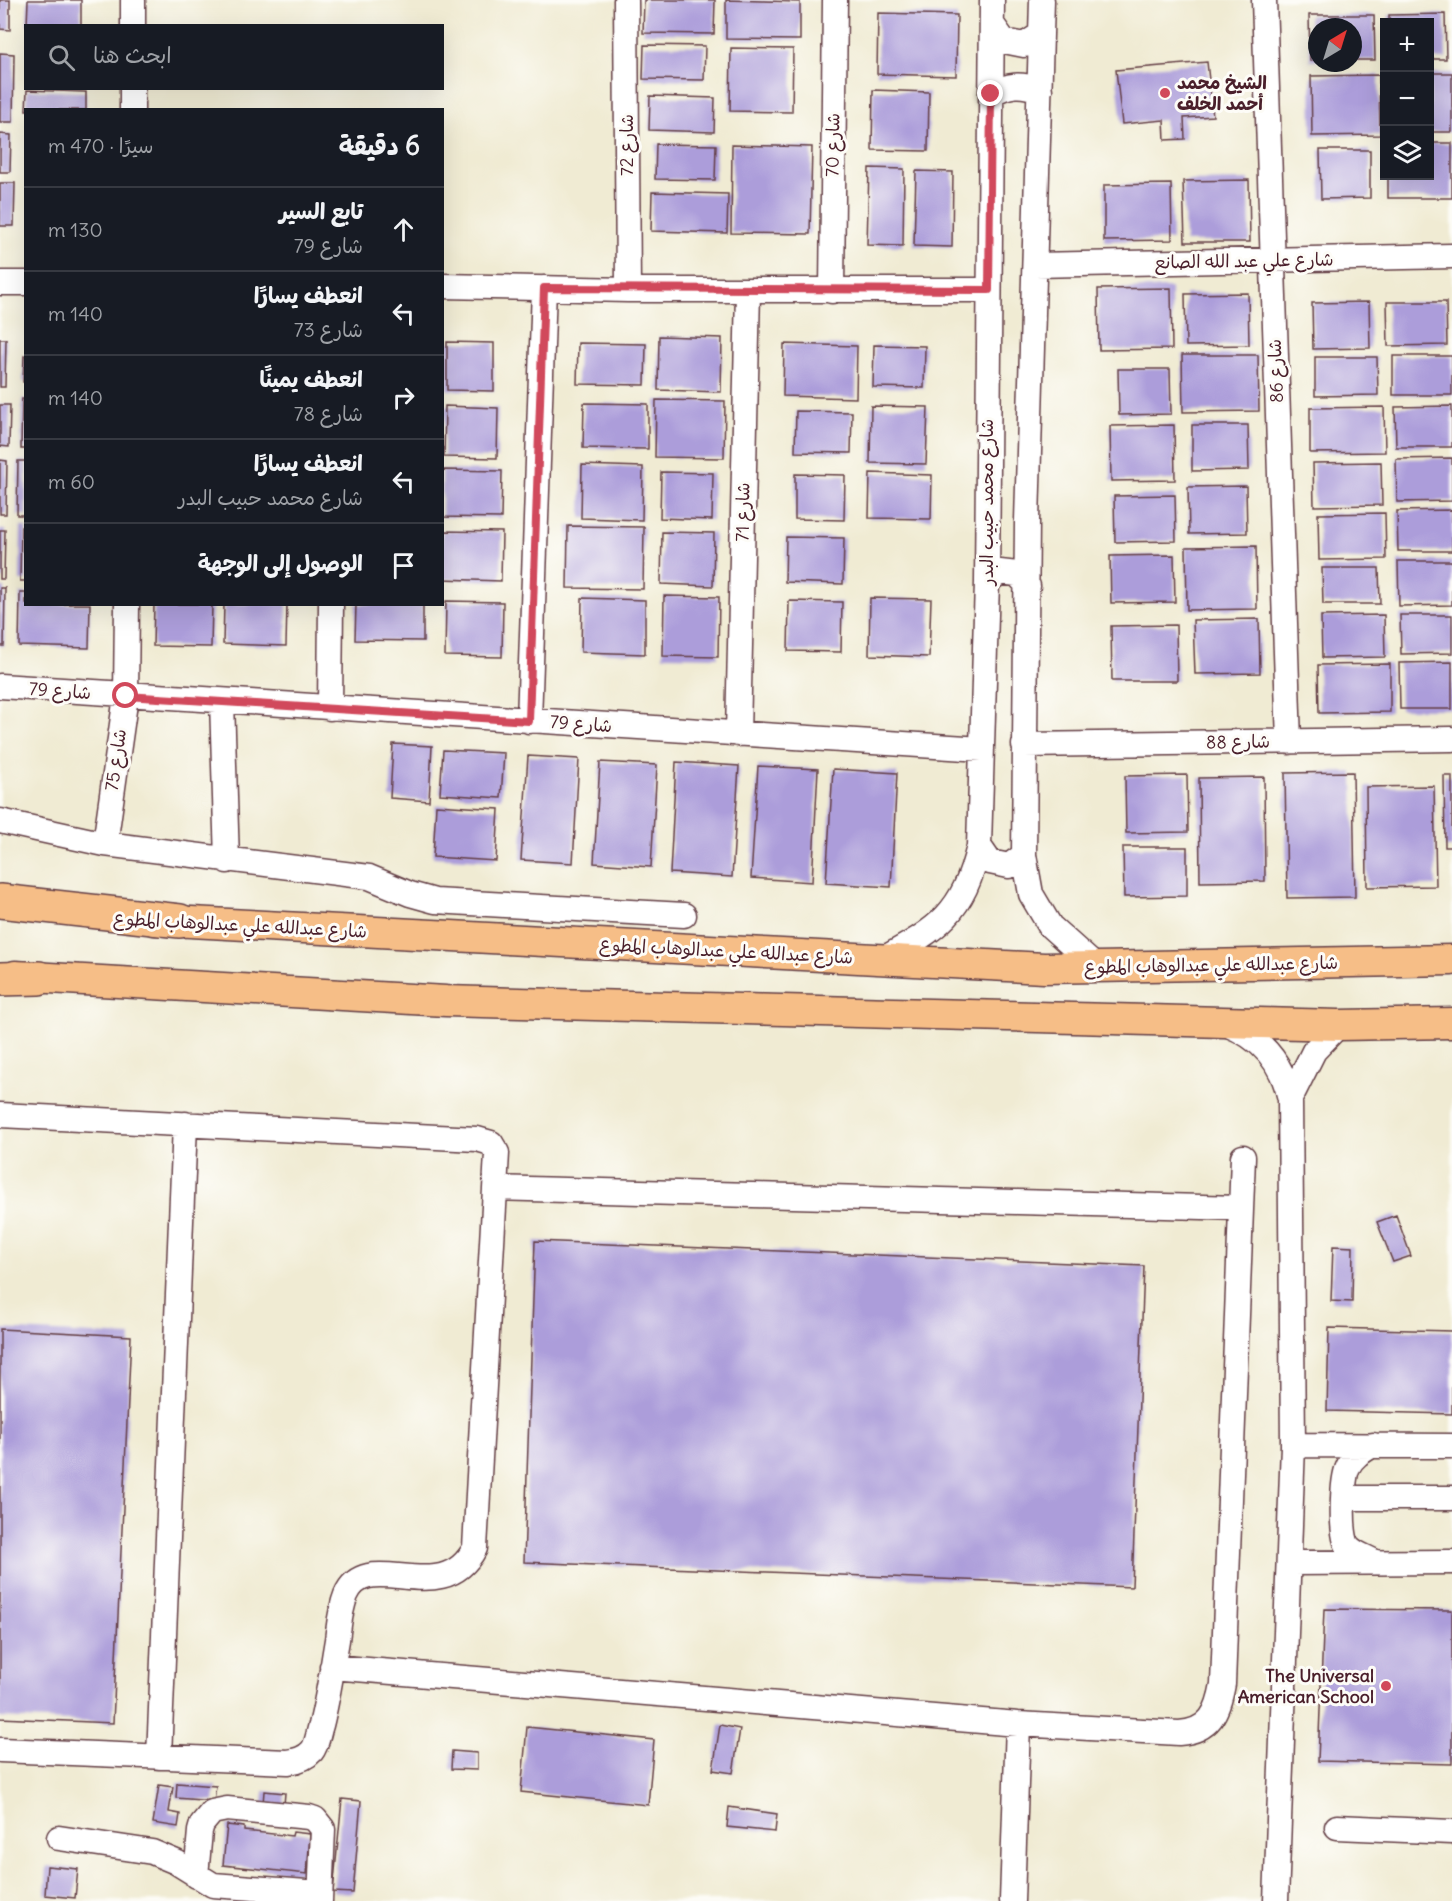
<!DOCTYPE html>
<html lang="ar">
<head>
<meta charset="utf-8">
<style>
	body { margin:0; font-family:Delius,"Playpen Sans Arabic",sans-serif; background:#242831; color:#f1f3f6; direction:rtl }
	.controls { position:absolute; right:18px; top:18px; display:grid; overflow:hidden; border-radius:0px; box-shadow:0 6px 24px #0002 }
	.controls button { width:54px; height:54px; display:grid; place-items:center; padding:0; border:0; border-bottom:2px solid #363941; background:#171b24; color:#f1f3f6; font:30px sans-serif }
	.compass { position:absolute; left:1308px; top:18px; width:54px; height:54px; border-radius:50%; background:#171b24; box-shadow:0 6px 24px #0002; rotate:38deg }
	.stop { position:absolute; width:18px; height:18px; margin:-14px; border:4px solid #d1495b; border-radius:50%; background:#fff }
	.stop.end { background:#d1495b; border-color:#fff; box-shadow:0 2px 6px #0008 }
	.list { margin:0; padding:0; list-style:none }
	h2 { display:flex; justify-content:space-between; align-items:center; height:78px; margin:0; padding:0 24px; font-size:26px }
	h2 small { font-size:20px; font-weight:400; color:#9ea1a6 }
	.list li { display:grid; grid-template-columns:39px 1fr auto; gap:18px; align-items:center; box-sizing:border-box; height:84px; padding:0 24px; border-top:2px solid #363941 }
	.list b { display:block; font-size:22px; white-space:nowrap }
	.list p { margin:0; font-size:20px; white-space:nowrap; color:#9ea1a6 }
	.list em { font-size:20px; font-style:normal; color:#9ea1a6 }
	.icon { flex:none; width:33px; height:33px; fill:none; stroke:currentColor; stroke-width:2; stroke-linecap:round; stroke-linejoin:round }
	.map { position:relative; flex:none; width:1452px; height:1901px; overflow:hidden; direction:ltr }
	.search { position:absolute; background:#171b24; box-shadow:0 6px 24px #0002; left:24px; top:24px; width:420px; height:66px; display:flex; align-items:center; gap:15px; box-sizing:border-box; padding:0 21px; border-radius:0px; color:#9ea1a6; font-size:22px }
	.panel { position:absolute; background:#171b24; box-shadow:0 6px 24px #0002; left:24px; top:108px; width:420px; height:498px; border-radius:0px; direction:rtl }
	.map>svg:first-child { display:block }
	.building { fill:#ac9dda }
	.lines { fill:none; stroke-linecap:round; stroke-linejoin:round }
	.minor-casing { stroke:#633e44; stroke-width:27 }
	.major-casing { stroke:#633e44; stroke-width:33 }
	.highway-casing { stroke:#633e44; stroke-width:36 }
	.minor { stroke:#fff; stroke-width:24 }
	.major { stroke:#f6be87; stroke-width:30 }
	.highway { stroke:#f6be87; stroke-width:33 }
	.route { stroke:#d1495b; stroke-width:8 }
	.poi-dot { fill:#d1495b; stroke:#fdfcf7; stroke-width:2 }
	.labels { text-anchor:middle; stroke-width:6; stroke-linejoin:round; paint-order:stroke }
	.poi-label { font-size:18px; font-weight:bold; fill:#4a1f2b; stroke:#fdfcf7; text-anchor:start }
	.street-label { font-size:18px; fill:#4a1f2b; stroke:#fdfcf7 }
</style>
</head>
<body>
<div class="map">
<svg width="1452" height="1901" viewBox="0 0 1452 1901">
	<rect width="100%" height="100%" fill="#fdfcf7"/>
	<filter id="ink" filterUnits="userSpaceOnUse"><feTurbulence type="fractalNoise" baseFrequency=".0167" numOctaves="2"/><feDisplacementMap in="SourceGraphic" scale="12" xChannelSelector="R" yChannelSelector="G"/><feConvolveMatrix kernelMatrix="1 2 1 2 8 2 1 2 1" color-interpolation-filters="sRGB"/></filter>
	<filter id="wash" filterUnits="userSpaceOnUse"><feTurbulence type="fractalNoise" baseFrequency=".008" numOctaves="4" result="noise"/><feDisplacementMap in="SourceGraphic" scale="24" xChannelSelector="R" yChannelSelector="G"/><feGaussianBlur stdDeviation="1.35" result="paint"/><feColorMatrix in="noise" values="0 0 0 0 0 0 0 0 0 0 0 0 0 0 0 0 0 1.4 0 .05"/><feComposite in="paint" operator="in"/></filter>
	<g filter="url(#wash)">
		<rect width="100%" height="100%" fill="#f0ebd3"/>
		<g id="blocks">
			<path class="building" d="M0,0H10V30L0,29Z
				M28,0H81V26L27,25Z
				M644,0H715L714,34L643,33Z
				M726,0L800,2V40L726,39Z
				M878,13L957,15L956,76L877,74Z
				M1445,14L1446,59H1430V22H1389V15Z
				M1309,15H1374L1375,60H1353V27H1317V61H1310Z
				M644,45L705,46L704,80L643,79Z
				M731,48L793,49L792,112L730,111Z
				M0,53L14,54L13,122H0Z
				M1207,62L1213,116L1184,118L1185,139L1165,140L1164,120L1122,124L1116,70Z
				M1430,73H1452V132H1430Z
				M1379,75L1380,135L1312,136L1311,76Z
				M27,90L86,92V110H26Z
				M873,90L929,92L928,151L872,150Z
				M650,96L715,98L714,132L649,130Z
				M0,134L11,135L10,172H0Z
				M1430,143H1452V198H1388V176H1430Z
				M656,144L716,145L715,180L655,179Z
				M732,145L812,147L810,234L731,233Z
				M1320,150H1370V198L1321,199Z
				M869,168L904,169L903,246L867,245Z
				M916,171L953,172L952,247L914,246Z
				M1249,180L1250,242H1185L1183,181Z
				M0,183H15L14,226H0Z
				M1171,184L1172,240L1104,241V185Z
				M652,192L728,194L727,233L651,231Z
				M1171,288L1172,349L1099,350L1098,289Z
				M1248,293L1249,345L1186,346L1185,294Z
				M1369,302L1370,348L1313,349L1312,303Z
				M1387,302H1446L1447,345L1388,346Z
				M659,336L722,338L721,392L658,390Z
				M0,339H6L5,387H0Z
				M447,342L494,343V391L447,390Z
				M578,343L646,344L645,385L577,384Z
				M784,344L857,346L856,398L783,396Z
				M874,345L925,346L924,388L873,387Z
				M1182,355H1258L1259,411L1183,412Z
				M24,356H26V382H23Z
				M1393,356H1452V395H1393Z
				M1315,357H1377L1378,395L1315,396Z
				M1118,369H1170L1171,414L1119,415Z
				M22,399H26V449H21Z
				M656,400L725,401L724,458L655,457Z
				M584,403L648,404V449L583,448Z
				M0,405H10L9,447L0,446Z
				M445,406L498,408L497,458L444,457Z
				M871,406L928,407L926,464L870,463Z
				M1452,406V447H1396L1395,407Z
				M1384,407L1385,452L1310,453V408Z
				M796,411L852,412L851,453L795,452Z
				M1174,425L1175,480L1111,481L1110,426Z
				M1192,425H1248L1249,470L1192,471Z
				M1452,458V501L1397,502L1396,459Z
				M0,460L7,461L6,514H0Z
				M18,461H26V515H17Z
				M1381,462L1382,505L1314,506L1313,463Z
				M582,465L643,467L642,520L581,518Z
				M442,470L502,471L501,518L442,517Z
				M661,472L713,473L712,520L660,518Z
				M870,473L932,475L931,519L869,518Z
				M795,474L845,475L844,520L795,519Z
				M1246,486L1247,533L1189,534L1188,487Z
				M1175,495L1176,541L1115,542L1114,496Z
				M1452,510V551H1398L1397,511Z
				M1385,513L1386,559L1319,560L1318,514Z
				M568,526L644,527L643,589L567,588Z
				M21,527H26V581H20Z
				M0,530H5L4,579H0Z
				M442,531L502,532L501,581L442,579Z
				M662,532L714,533L713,586L661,584Z
				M786,537L844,538L843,584L785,582Z
				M1256,546L1257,609L1187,610L1186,547Z
				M1174,555L1175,602L1111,603L1110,556Z
				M1398,561H1452V605L1399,606Z
				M1322,568H1379L1380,604H1323Z
				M0,588H5L4,646H0Z
				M20,593H26V604H90L89,648L19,646Z
				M664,596L719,597L718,657L663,656Z
				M582,598L645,600V654L581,652Z
				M870,598L931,599L929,657L869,655Z
				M446,601L503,602L502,657L445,656Z
				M789,601L842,602L841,652L788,651Z
				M154,604H212L211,647L153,646Z
				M224,604H287L286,646L223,644Z
				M356,604H423V641L355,640Z
				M1384,615L1385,657L1322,658L1321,616Z
				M1400,615H1452V653L1401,654Z
				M1259,619L1260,673L1195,674L1193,620Z
				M1176,625L1177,681H1112L1111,626Z
				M1452,662V709H1400L1399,663Z
				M1390,664V712L1319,713L1318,665Z
				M393,744L432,746L429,801L390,798Z
				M443,750L504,753L501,798L440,794Z
				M528,756L579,759L573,863L521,860Z
				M600,762L657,765L651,867L594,863Z
				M676,762L739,766L732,877L670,873Z
				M758,766L818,769L812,882L751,878Z
				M833,769L897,773L891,887L826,883Z
				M1353,772L1355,897L1287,898L1285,773Z
				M1187,775L1188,832L1126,833L1125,776Z
				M1444,776H1452V847H1445Z
				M1264,777L1265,881L1200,882L1199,778Z
				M1434,786L1436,886L1367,887L1366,787Z
				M436,805L499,809L496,861L433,857Z
				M1123,847H1187V896L1124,897Z
				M1396,1215L1411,1256L1393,1262L1377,1222Z
				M535,1241L1144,1266L1132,1587L524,1562Z
				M1333,1246L1353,1247L1352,1302L1331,1301Z
				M1329,1328L1452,1331V1414L1327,1411Z
				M0,1329L131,1336L113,1723L0,1718Z
				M1324,1609L1452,1610V1764L1318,1761Z
				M720,1725L740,1729L733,1773L713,1770Z
				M527,1727L654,1740L648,1805L521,1792Z
				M452,1751L477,1753V1770L451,1769Z
				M177,1783L216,1786L214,1801L176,1798Z
				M159,1785L173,1787L169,1812L180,1814L178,1827L153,1823Z
				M264,1791L285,1793L284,1805L263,1804Z
				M342,1799L361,1801L353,1893L333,1892Z
				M729,1807L777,1814L775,1832L727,1827Z
				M227,1825L244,1827V1831L292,1836L293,1832L310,1834L307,1874L223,1865Z
				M47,1866L78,1869L75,1898L45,1895Z"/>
		</g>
	</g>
	<g filter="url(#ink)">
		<use href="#blocks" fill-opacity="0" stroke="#633e44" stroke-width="1.5"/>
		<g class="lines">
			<defs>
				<path id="minor" d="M626,0L628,290
					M1042,0L1027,521L1024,855L1031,894L1050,926L1097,968
					M1264,0L1289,742
					M992,24L1004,41L1024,45L1041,34
					M133,26V0
					M991,94C1009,84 1020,83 1040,90
					M132,110V88
					M1035,265L1452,256
					M0,283H26
					M442,286L628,290H989
					M832,291L835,0
					M987,582L1000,572L1017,574L1028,586
					M0,686L982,749
					M222,701L227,861
					M330,708L331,604
					M529,721L544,288
					M738,734L748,291
					M1024,745L1452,739
					M0,821L105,844L369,877L410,894L435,901L684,915
					M105,844L126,696L127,604
					M979,846L990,862L1009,866L1024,855
					M881,960C939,928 963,914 979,846L987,582L992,0
					M1226,1024C1262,1038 1282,1062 1290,1099L1293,1445L1276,1901
					M1290,1099L1314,1051L1339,1025
					M0,1115L477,1139L491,1143L497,1153L475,1548C442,1612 367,1545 346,1595C340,1610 339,1625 337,1640C332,1669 328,1698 321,1725C318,1734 317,1745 312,1751C305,1759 297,1761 288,1762L0,1750
					M496,1188L1239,1208
					M1293,1445L1452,1446
					M1373,1445C1363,1451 1353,1456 1348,1467C1342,1479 1340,1536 1348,1546C1354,1553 1366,1557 1373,1561
					M1344,1498H1452
					M1290,1563L1452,1562
					M332,1667L1018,1724L1179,1733C1210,1731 1218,1712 1223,1684L1243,1157
					M159,1757L185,1124
					M1337,1827L1452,1832
					M59,1838L152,1852L176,1862L213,1885L320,1893
					M196,1876L200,1831L202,1824L212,1812L227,1809L309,1817L315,1819L323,1829L320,1901
					M1012,1901L1018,1724"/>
				<path id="major" d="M154,920L1044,968L1452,960
					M15,976L446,1001L1339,1025L1452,1023"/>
				<path id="highway" d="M0,901L180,921
					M0,979L39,978"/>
			</defs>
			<use href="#minor" class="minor-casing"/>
			<use href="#major" class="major-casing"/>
			<use href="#highway" class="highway-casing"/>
			<use href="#minor" class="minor"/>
			<use href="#major" class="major"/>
			<use href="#highway" class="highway"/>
		</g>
	</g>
	<g class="lines" filter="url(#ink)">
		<path class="route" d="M126,696L529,721L544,288L989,290L991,94"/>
	</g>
	<g class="poi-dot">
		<circle cx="1165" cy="93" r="6"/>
		<circle cx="1386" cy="1686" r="6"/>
	</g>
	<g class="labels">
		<g class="poi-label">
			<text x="1177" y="89">الشيخ محمد<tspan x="1177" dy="21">أحمد الخلف</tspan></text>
			<text x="1374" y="1682" text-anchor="end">The Universal<tspan x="1374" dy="21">American School</tspan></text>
		</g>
		<g class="street-label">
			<text transform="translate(627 145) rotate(-90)" y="6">شارع 72</text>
			<text transform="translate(833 145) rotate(-89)" y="6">شارع 70</text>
			<text transform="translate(1244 261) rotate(-1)" y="6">شارع علي عبد الله الصانع</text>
			<text transform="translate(1276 371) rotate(-92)" y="6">شارع 86</text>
			<text transform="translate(987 502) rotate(-90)" y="6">شارع محمد حبيب البدر</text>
			<text transform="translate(743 512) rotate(-89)" y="6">شارع 71</text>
			<text transform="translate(60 691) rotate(4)" y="6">شارع 79</text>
			<text transform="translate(581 724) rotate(4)" y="6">شارع 79</text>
			<text transform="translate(1238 742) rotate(-1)" y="6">شارع 88</text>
			<text transform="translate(116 760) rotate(-82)" y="6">شارع 75</text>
			<text transform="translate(240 925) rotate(3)" y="6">شارع عبدالله علي عبدالوهاب المطوع</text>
			<text transform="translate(726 951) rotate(3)" y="6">شارع عبدالله علي عبدالوهاب المطوع</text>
			<text transform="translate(1211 965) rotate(-1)" y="6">شارع عبدالله علي عبدالوهاب المطوع</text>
		</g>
	</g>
</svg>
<div class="controls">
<button>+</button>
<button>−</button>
<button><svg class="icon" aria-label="layers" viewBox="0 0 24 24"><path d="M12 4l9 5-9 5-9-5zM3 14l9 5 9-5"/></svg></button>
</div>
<svg class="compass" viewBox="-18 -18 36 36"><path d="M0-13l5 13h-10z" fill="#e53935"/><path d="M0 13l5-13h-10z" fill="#9ea1a6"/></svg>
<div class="stop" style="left:126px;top:696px"></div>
<div class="stop end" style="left:991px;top:94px"></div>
<div class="search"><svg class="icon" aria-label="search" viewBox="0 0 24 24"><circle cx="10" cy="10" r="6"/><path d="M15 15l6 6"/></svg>ابحث هنا</div>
<section class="panel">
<h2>6 دقيقة<small>سيرًا · 470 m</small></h2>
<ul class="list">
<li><svg class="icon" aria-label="ahead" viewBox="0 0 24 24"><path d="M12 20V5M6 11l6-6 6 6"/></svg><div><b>تابع السير</b><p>شارع 79</p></div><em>130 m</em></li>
<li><svg class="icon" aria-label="left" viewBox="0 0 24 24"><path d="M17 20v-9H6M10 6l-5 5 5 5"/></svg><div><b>انعطف يسارًا</b><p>شارع 73</p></div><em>140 m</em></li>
<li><svg class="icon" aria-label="right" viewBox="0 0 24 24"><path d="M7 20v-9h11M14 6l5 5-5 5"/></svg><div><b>انعطف يمينًا</b><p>شارع 78</p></div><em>140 m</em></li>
<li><svg class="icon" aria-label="left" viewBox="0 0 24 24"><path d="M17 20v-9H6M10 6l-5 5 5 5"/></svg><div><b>انعطف يسارًا</b><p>شارع محمد حبيب البدر</p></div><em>60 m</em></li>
<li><svg class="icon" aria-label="arrive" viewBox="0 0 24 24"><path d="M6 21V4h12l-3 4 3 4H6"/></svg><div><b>الوصول إلى الوجهة</b></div></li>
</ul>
</section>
</div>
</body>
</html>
